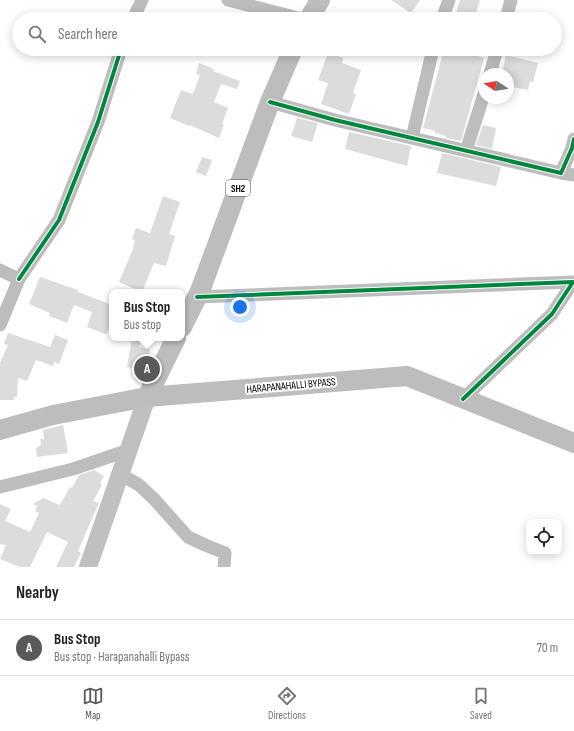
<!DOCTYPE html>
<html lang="en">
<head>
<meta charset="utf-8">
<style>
	body { margin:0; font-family:"Sofia Sans Condensed",sans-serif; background:#f6f6f6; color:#222 }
	.controls { position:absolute; right:12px; bottom:12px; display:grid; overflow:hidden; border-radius:8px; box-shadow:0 2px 10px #0003 }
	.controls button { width:36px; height:36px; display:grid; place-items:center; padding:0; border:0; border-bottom:1px solid #e0e0e0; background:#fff; color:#222; font:20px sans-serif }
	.compass { position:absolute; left:478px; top:68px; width:36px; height:36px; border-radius:50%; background:#fff; box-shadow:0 2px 10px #0003; rotate:282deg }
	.you { position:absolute; left:240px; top:307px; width:14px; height:14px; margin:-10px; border:3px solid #fff; border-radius:50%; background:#1a73e8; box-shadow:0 0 0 6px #1a73e833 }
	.badge { display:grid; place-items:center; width:26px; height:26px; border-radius:50%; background:#595959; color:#fff; font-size:13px; font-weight:700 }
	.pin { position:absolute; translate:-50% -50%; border:2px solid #fff; box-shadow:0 1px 4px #0006 }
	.popup { position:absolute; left:109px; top:289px; width:76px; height:52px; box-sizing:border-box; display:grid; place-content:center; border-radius:8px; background:#fff; filter:drop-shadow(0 1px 3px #0005); font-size:13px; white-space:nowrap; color:#767676 }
	.popup b { font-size:15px; color:#222 }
	.popup::after { content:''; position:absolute; left:50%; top:100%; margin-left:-8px; border:8px solid transparent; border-top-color:#fff }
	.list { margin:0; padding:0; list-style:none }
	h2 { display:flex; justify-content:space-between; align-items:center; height:52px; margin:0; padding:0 16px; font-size:17px }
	h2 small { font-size:13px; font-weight:400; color:#767676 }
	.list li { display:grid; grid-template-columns:26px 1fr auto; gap:12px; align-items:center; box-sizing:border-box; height:56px; padding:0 16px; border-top:1px solid #e0e0e0 }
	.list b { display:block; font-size:15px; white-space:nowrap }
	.list p { margin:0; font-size:13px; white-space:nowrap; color:#767676 }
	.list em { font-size:13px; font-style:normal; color:#767676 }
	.icon { flex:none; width:22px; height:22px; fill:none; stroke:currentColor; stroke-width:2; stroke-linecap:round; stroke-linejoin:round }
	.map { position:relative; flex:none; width:574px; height:567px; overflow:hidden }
	.search { position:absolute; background:#fff; box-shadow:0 2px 10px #0003; left:12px; right:12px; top:12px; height:44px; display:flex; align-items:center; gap:10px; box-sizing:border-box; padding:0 14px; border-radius:22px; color:#767676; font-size:15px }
	.sheet { height:108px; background:#fff }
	nav { display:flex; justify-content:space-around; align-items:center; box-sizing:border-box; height:56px; border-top:1px solid #e0e0e0; background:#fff; font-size:11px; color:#767676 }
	nav a { display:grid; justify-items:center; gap:2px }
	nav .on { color:#595959 }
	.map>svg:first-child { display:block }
	.building { fill:#dcdcdc }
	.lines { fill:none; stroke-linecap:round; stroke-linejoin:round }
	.minor { stroke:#bdbdbd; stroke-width:13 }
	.secondary { stroke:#c0c0c0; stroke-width:18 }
	.primary { stroke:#bdbdbd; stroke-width:20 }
	.cycleway-casing { stroke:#fff; stroke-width:6 }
	.cycleway { stroke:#00873e; stroke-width:4 }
	.labels { text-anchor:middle; stroke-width:4; stroke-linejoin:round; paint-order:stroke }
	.shield { fill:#fff; stroke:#4c4c4c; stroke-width:1 }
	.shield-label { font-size:10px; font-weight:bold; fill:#000 }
	.street-label { font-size:11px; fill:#000; stroke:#fff }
</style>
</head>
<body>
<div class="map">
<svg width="574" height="567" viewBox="0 0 574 567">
	<rect width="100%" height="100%" fill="#fff"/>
	<path class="building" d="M391,0H420L411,13Z
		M460,0H480L474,19H454Z
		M444,49H465L464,52L484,58L461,141L446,138V136L435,133V131L423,128Z
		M328,53L343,58L342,63L361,70L353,93L356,94L349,114L321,104L328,83L318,80Z
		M506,55L538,63L533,82L530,81L528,90L508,86V74H502Z
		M199,63L214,69L213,71L240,81L237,89L221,84L214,102L228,108L222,124L224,125L219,138L190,125L189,126L170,118L181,90L193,94L200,75L196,74Z
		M297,118L318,123L312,142L291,136Z
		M483,125L496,128L492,149L476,145Z
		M349,132L411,146L407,166L345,149Z
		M442,153L501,167L496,186L437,173Z
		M202,157L212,160L206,176L196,172Z
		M163,196L180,202L169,234L175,236L166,266L154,263L142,292L119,282L133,249L135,240L132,239L136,228L150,233Z
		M40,277L78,290V292L112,305V320L107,334H105L87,327L92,312L74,305L67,323L49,316L50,313L29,304Z
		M8,333L50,347L55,335L68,340L59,364L54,362L53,366L36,360L27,381L18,378L17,397H14V400H0V363L8,345L4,344Z
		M132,338H142L139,347L150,349L147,365L134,362L132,368L127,367Z
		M63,425L68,453L37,457L36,448L41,445L40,439H44L43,430Z
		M94,470L104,476L100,483L102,485L93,501L99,503L78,551L81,553L74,567H56L68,542L47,532L30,567H20L0,559L6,545L0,544V504L11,509L5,521L30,532L39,513L35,511L37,506L33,504L43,498L60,505L70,487L72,488L79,475Z"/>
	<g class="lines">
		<path class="minor" d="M228,0L302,19
			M133,19L142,0
			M442,19L449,0
			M506,19L511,0
			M490,74L497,49
			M270,102L335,120L561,173L572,148L574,139
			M412,138L433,49
			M466,151L484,94
			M561,173L574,175
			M0,270L19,279L0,325
			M19,279L59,220L98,122L121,49
			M197,297L573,282L552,314L463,399
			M120,474L139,485L154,499L188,537L205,545L225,553L224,567
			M0,487L73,469L129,450"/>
		<path class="secondary" d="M88,567L147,397"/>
		<path class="primary" d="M309,19L320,0
			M182,327L200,291L270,102L293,49
			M147,397L176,338
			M0,430L53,415L147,397L407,376L574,443"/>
		<defs>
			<path id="cycleway" d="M270,102L335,120L561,173L572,148L574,139
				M19,279L59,220L98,122L121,49
				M197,297L573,282L552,314L463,399"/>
		</defs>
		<use href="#cycleway" class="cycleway-casing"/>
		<use href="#cycleway" class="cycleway"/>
	</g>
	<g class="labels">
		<rect class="shield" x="226" y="180" width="24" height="16" rx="3"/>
		<g class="shield-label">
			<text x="238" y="192">SH2</text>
		</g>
		<g class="street-label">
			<text transform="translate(291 385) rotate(-5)" y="4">HARAPANAHALLI BYPASS</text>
		</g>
	</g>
</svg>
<div class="controls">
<button><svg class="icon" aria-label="locate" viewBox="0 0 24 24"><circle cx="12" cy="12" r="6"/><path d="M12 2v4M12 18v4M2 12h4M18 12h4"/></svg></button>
</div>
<svg class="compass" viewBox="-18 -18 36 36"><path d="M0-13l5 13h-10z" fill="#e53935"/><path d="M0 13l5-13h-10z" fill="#767676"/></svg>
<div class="you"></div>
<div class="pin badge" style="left:147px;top:369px">A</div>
<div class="popup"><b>Bus Stop</b>Bus stop</div>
<div class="search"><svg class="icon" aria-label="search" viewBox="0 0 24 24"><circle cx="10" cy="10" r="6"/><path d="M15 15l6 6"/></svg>Search here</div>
</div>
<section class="sheet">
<h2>Nearby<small></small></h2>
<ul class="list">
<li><span class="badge">A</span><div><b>Bus Stop</b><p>Bus stop · Harapanahalli Bypass</p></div><em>70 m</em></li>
</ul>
</section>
<nav>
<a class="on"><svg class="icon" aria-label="map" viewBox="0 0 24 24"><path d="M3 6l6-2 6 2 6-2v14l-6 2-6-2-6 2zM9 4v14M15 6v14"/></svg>Map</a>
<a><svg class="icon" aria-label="directions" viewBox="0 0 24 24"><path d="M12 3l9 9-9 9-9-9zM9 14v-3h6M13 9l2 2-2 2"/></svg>Directions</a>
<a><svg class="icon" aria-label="saved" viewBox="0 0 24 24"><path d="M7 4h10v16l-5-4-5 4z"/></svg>Saved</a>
</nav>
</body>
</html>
